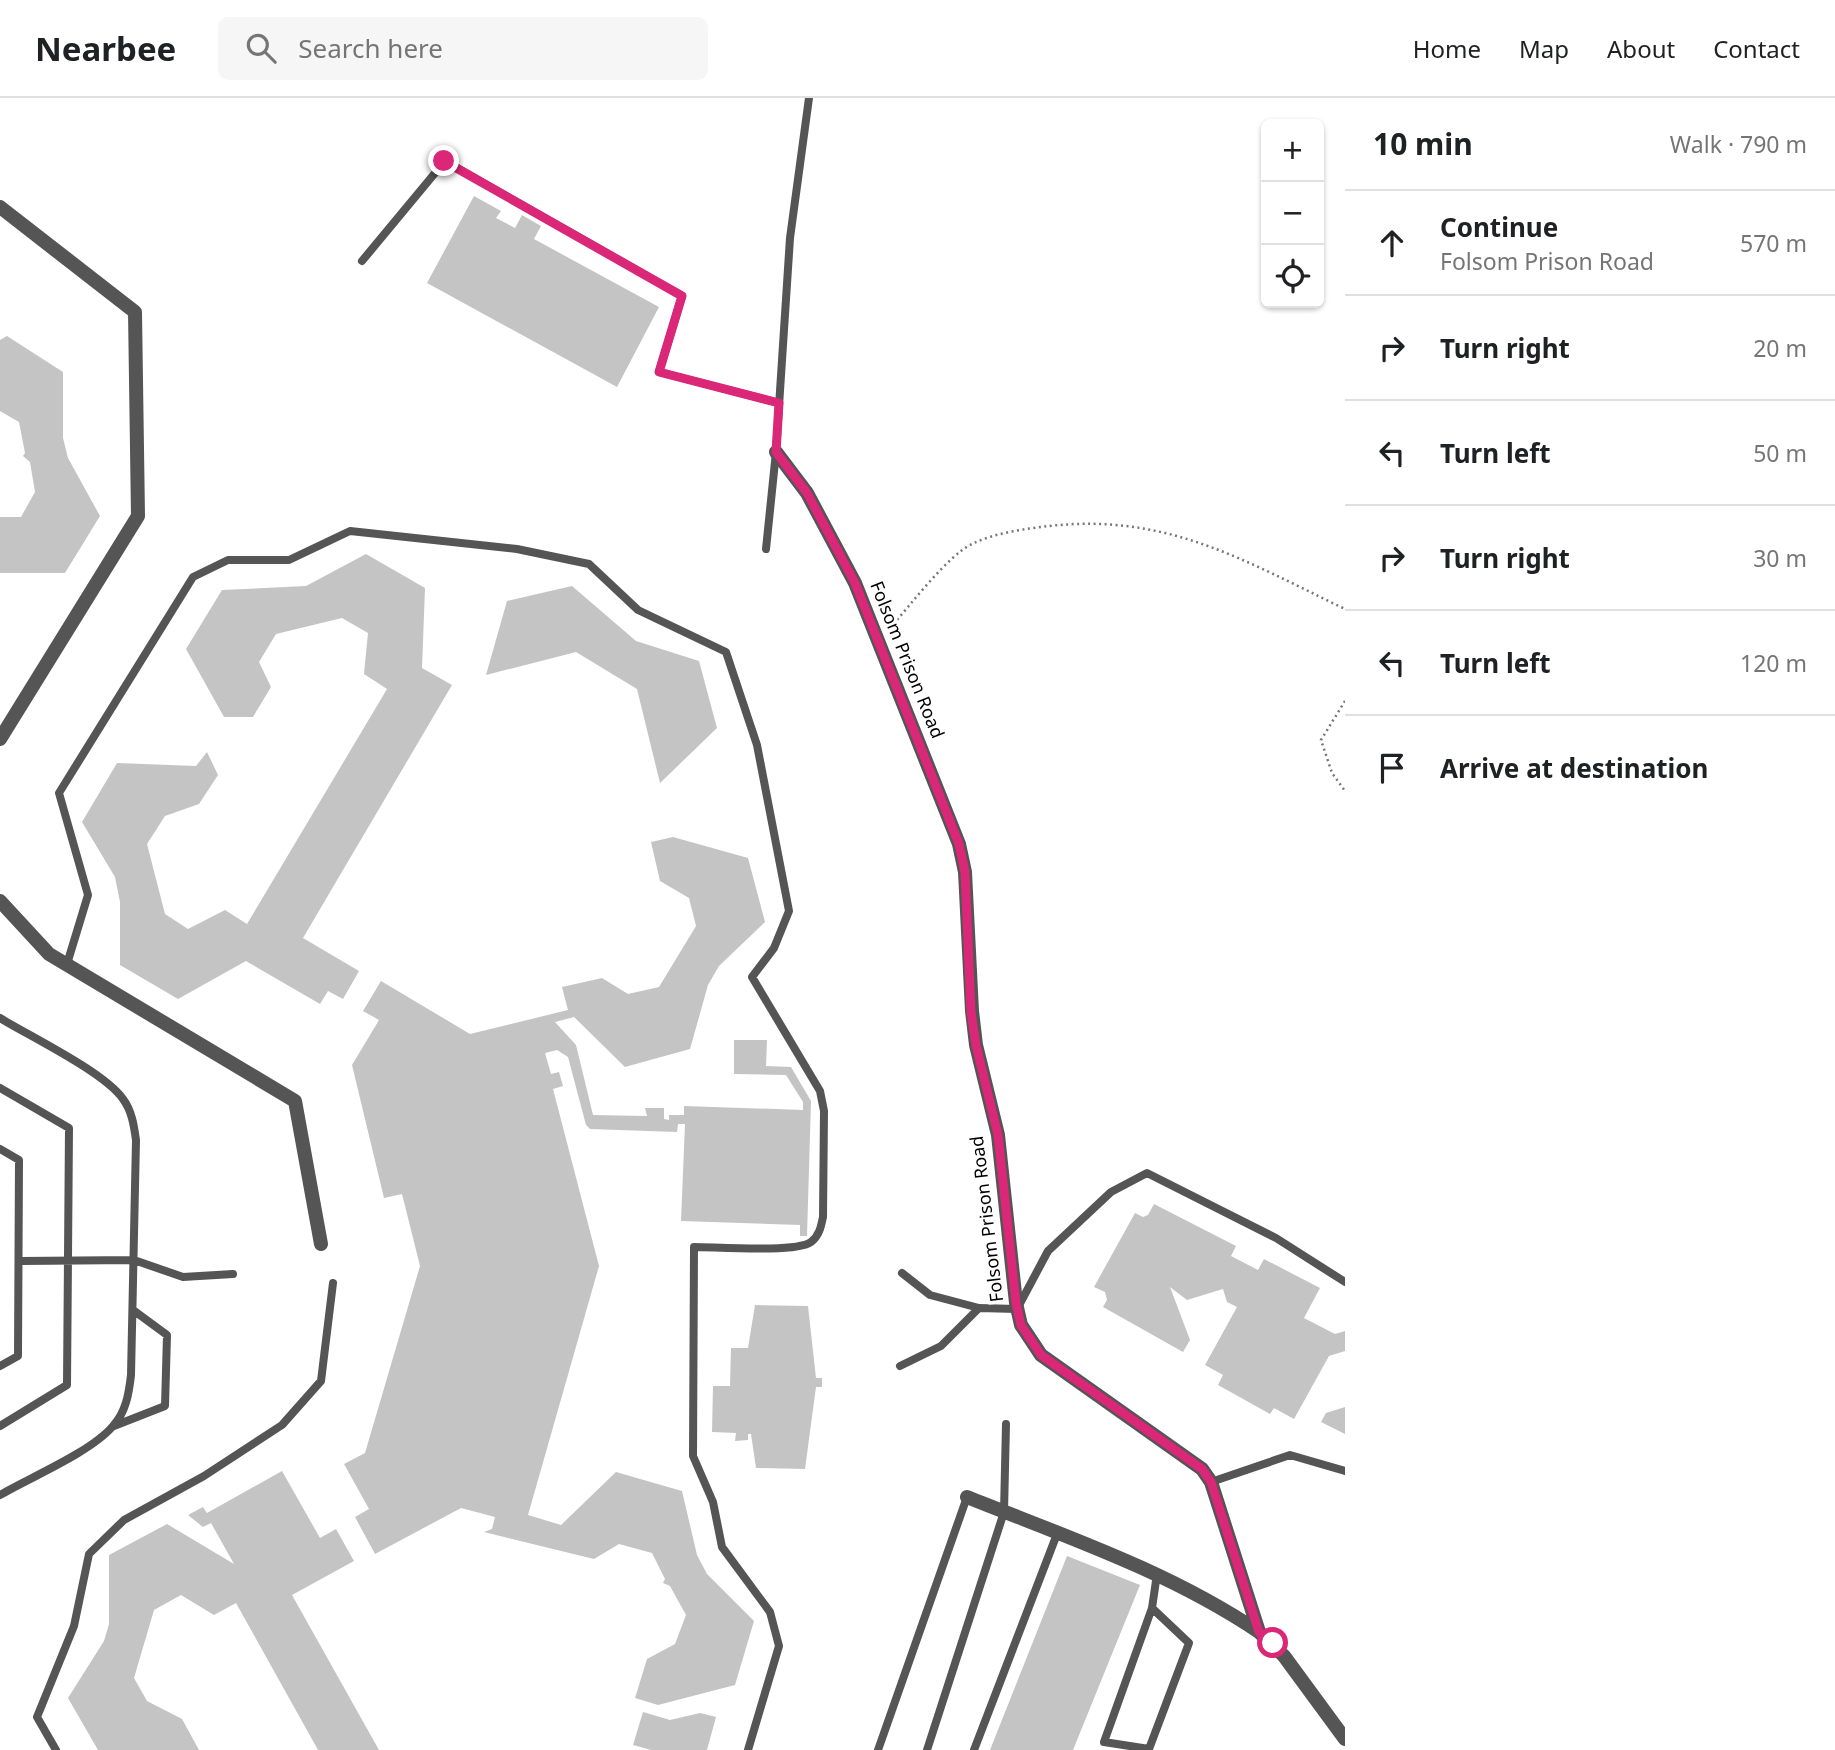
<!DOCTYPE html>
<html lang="en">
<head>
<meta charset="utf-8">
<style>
	body { margin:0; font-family:"Noto Sans",sans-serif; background:#f6f6f6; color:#202124 }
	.controls { position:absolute; right:21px; top:21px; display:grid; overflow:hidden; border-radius:10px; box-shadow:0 2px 5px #0004 }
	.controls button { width:63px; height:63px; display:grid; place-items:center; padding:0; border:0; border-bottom:2px solid #e0e0e0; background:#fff; color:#202124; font:35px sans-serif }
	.stop { position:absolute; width:21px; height:21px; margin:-16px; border:5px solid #db2777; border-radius:50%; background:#fff }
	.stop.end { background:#db2777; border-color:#fff; box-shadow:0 2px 7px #0008 }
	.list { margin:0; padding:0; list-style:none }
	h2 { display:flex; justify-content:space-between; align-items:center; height:91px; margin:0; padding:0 28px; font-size:30px }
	h2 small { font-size:23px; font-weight:400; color:#757577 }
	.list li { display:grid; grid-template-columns:46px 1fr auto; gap:21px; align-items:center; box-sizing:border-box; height:105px; padding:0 28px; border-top:2px solid #e0e0e0 }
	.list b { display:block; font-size:26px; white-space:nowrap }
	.list p { margin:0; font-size:23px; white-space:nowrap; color:#757577 }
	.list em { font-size:23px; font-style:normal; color:#757577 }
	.icon { flex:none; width:38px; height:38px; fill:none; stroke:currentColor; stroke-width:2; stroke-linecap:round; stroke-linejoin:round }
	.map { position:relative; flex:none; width:1345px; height:1652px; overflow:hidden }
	header { display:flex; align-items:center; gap:42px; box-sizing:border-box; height:98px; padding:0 35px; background:#fff; border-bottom:2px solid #e0e0e0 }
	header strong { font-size:33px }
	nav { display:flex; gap:38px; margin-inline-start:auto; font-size:24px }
	.search { width:490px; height:63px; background:#f6f6f6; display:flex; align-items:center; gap:18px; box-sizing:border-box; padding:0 24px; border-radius:10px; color:#757577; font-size:26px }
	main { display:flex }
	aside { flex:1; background:#fff }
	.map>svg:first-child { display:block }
	.building { fill:#c4c4c4 }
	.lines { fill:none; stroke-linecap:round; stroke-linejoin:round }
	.path { stroke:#777; stroke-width:2.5; stroke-dasharray:2 3.5; stroke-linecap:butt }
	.service { stroke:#555; stroke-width:8 }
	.minor { stroke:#555; stroke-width:14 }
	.route { stroke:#db2777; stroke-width:9 }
	.labels { text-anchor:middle; stroke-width:7; stroke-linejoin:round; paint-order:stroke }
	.street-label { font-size:18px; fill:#000; stroke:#fff }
</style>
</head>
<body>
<header>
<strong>Nearbee</strong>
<div class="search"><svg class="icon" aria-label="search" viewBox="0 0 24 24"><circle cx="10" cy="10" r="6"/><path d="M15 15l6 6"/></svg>Search here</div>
<nav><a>Home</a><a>Map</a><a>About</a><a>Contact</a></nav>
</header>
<main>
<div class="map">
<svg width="1345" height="1652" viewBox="0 0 1345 1652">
	<rect width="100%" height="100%" fill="#fff"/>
	<path class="building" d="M474,98L501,113L496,120L515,130L522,117L541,128L534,141L659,209L617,289L427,185Z
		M7,238L63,274V340L68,360L100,418L65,475H0V419H21L35,394L30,364L23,358L25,355L19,324L0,313V242Z
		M366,456L425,490L422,570L452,587L303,840L359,873L343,901L328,893L320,906L246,863L178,901L120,867V804L115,779L82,724L117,665L196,668L207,654L218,677L199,706L165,718L147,746L165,816L188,831L225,812L247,826L387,591L364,576L368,535L342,520L276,536L259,564L271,589L253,619H224L186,551L222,492L306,488Z
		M572,488L636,543L699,563L717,630L660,685L637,591L576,554L486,577L507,503Z
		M673,739L748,760L765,824L719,868L708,887L690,951L625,969L574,919L555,924L576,947L593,1017L647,1018L645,1010H664V1021L669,1022V1017H684V1008L803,1012V1004L786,977L734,976V942H767L766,968L791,969L811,1003L807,1138H800V1127L681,1123L685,1026H678L677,1034L590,1031L586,1027L568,959L557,952L545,955L551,976L559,974L563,988L553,991L599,1168L528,1417L561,1427L616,1374L682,1393L697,1457L707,1476L754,1523L735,1587L658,1607L635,1600L647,1561L675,1546L686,1517L670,1488L663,1485L665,1481L652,1455L619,1446L594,1461L484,1434L492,1431L495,1419L461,1410L375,1456L355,1419L369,1411L344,1366L365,1355L420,1168L402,1096L384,1100L352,967L379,922L363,913L381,883L470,936L568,912L562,889L602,880L628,896L659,889L696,828L689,800L660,783L651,744Z
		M1154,1106L1236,1148L1231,1158L1258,1172L1264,1161L1320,1190L1304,1220L1335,1236L1345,1233V1253L1329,1258L1294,1321L1274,1310L1270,1316L1218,1287L1223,1277L1205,1267L1237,1209L1227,1204L1223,1191L1187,1202L1170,1189L1190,1242L1183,1254L1103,1209L1107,1202L1105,1194L1094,1189L1135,1115L1143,1119L1148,1117Z
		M755,1207L808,1208L816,1280H822V1289H816L805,1371L756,1370L751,1336H748V1342L735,1343L736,1335L712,1334L713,1288H730L731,1250H748Z
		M1345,1309V1336L1321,1324L1326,1315Z
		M282,1373L320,1440L336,1431L354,1463L292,1497L379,1652H318L236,1505L214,1517L181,1497L154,1512L134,1580L147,1603L182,1621L199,1652H98L68,1600L104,1543L109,1526V1457L167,1426L234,1466L211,1425L203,1429L188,1417L203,1409L207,1415Z
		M1067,1458L1140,1487L1073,1652H990Z
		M643,1614L670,1622L700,1615L716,1619L707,1652H651L633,1647Z"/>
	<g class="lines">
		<path class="path" d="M890,530C910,508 947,458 972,446C994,435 1024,431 1049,428C1167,415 1243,462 1345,511
			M1345,603L1321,642L1332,675L1345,693"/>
		<path class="service" d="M362,163L445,63L682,198L659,274L779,305
			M766,451L776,354L790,140L809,0
			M67,866L88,797L59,695L193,479L228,462H289L350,433L517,451L589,466L638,512L726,554L757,647L789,813L774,850L752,879L820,993L824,1013L823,1119C821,1129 819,1138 811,1144C796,1155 716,1149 694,1149L693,1358L713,1404L722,1449L770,1514L779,1548L748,1652
			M0,920C31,939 104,974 123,1001C132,1013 134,1028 136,1042L131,1277C129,1295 126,1314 113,1328C91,1354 31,1379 0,1397
			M0,990L69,1030L67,1287L0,1328
			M0,1051L19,1062L18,1258L0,1268
			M21,1163L134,1162L183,1179L233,1176
			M979,1210L1017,1211L1048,1153L1111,1094L1147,1075L1276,1140L1345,1184
			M900,1268L941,1248L979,1210L930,1197L902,1175
			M114,1328L165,1308L167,1237L133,1212
			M1211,1384L1290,1357L1345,1373
			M1152,1510L1189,1545L1149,1651L1104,1644L1152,1510L1157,1476
			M56,1652L37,1619L74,1528L89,1456L124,1422L204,1378L282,1327L321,1283L333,1185
			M878,1652L967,1399
			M927,1652L1004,1414L1006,1326
			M974,1652L1057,1436"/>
		<path class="minor" d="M0,109L135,214L138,418L0,641
			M776,354L807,395L855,485L959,746L965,774L972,913L976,947L998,1037L1016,1205L1021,1227L1041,1257L1202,1371L1211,1384L1259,1534L1284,1558L1345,1641
			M0,803L49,856L295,1003L321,1146
			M967,1399C1067,1439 1170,1474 1259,1534"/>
	</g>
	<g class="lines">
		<path class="route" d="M444,63L682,198L659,274L779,305L776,354L807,395L855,485L959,746L965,774L971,914L976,947L998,1037L1016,1205L1021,1227L1041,1257L1202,1371L1211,1384L1259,1534L1273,1545"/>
	</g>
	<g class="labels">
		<g class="street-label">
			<text transform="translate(907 562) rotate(68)" y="6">Folsom Prison Road</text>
			<text transform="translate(987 1121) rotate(-97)" y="6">Folsom Prison Road</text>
		</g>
	</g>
</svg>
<div class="controls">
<button>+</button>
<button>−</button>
<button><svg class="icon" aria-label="locate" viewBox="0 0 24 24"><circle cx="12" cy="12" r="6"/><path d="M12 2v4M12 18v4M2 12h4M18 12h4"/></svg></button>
</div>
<div class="stop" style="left:1273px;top:1545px"></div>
<div class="stop end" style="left:444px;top:63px"></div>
</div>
<aside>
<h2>10 min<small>Walk · 790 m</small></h2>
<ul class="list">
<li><svg class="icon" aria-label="ahead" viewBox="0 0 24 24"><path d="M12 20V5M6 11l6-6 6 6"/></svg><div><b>Continue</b><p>Folsom Prison Road</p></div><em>570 m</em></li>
<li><svg class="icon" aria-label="right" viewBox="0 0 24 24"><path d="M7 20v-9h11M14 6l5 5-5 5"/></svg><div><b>Turn right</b></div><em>20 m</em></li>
<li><svg class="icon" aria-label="left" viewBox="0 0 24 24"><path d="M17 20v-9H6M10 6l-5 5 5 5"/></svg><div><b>Turn left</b></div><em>50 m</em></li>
<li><svg class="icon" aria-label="right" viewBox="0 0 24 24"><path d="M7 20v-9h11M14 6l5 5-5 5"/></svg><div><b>Turn right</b></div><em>30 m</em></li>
<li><svg class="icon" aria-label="left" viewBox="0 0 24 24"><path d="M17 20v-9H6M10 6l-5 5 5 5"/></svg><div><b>Turn left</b></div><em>120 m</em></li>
<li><svg class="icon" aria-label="arrive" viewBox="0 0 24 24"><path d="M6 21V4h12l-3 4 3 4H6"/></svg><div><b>Arrive at destination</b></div></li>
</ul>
</aside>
</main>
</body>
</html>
